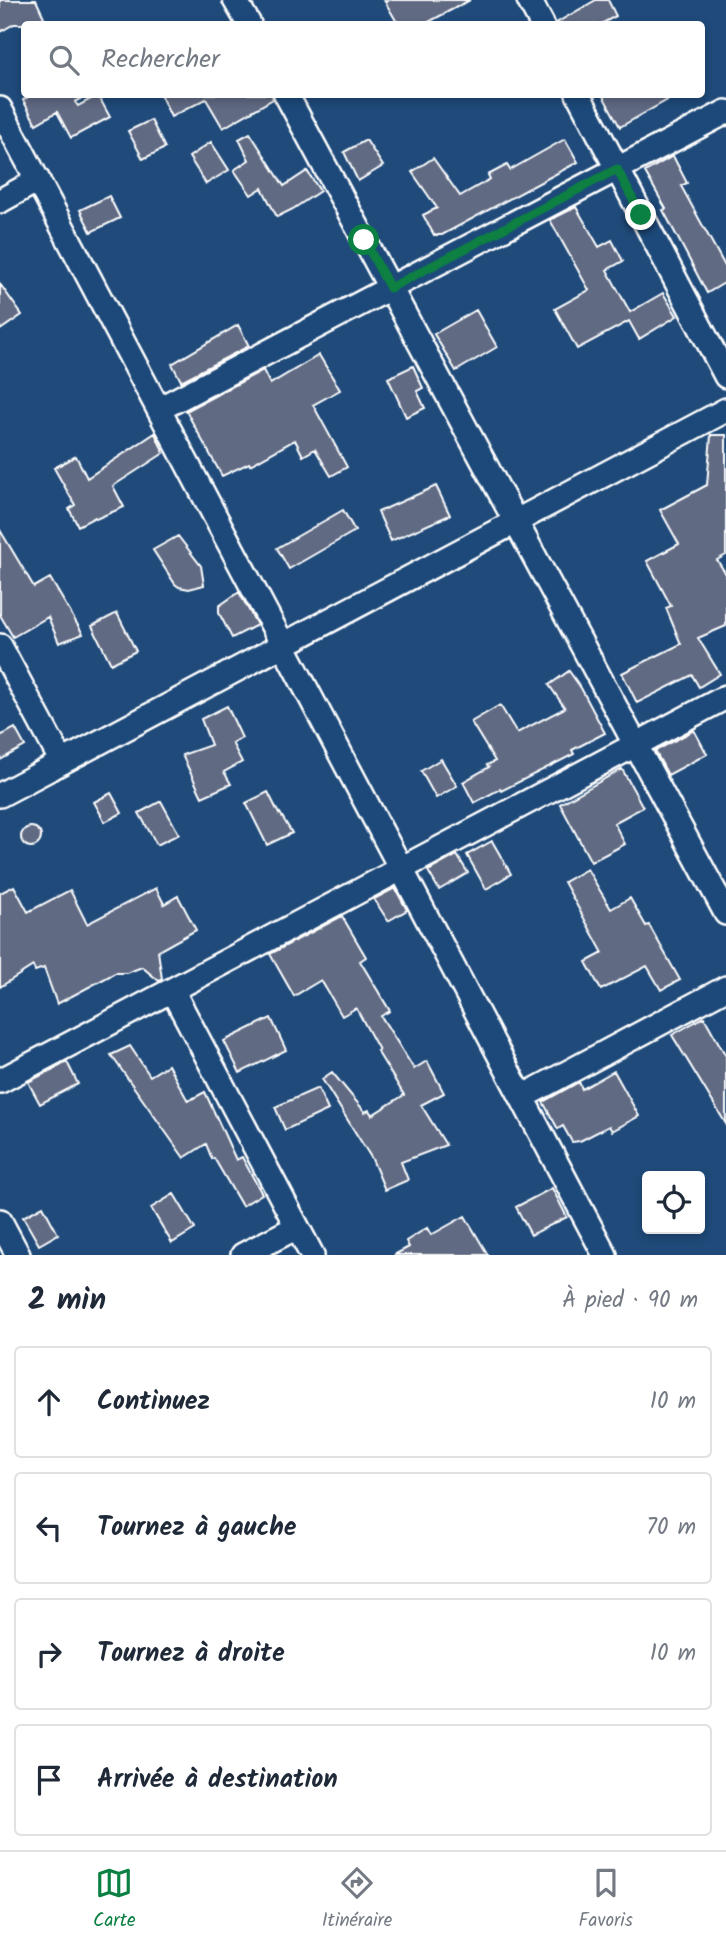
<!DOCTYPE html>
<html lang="fr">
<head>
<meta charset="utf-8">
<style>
	body { margin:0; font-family:Kalam,sans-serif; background:#f2f2f3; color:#1f2937 }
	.controls { position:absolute; right:21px; bottom:21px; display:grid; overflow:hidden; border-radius:7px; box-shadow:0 4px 10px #0003 }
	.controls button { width:63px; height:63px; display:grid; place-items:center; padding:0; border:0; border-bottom:2px solid #e0e1e3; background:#fff; color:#1f2937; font:35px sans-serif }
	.stop { position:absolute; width:21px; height:21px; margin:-16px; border:5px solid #0b8043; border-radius:50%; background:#fff }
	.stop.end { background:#0b8043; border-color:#fff; box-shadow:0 2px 7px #0008 }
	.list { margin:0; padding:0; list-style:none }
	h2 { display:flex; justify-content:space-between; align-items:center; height:91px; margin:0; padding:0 28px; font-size:30px }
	h2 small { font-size:23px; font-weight:400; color:#747a83 }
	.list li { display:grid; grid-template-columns:46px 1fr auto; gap:21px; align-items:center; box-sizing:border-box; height:112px; margin:0 14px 14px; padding:0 14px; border:2px solid #e0e1e3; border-radius:7px }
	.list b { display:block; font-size:26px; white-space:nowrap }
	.list em { font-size:23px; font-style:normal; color:#747a83 }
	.icon { flex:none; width:38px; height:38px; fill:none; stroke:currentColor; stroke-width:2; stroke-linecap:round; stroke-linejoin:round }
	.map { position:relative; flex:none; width:726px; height:1255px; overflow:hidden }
	.search { position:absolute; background:#fff; box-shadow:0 4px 10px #0003; left:21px; right:21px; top:21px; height:77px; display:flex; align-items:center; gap:18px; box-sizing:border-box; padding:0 24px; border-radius:7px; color:#747a83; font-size:26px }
	.sheet { height:595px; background:#fff }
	nav { display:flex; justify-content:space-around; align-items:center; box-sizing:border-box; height:98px; border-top:2px solid #e0e1e3; background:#fff; font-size:19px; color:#747a83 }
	nav a { display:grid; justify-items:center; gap:4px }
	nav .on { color:#0b8043 }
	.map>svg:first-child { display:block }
	.building { fill:#616a83; stroke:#fff; stroke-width:2 }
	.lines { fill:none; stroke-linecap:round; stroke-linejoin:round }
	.street-casing { stroke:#fff; stroke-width:28 }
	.street { stroke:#1f4a7a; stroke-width:23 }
	.route { stroke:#0b8043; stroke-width:9 }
</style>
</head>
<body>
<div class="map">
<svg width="726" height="1255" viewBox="0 0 726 1255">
	<rect width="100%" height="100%" fill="#1f4a7a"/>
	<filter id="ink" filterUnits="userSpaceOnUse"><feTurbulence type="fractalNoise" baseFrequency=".0143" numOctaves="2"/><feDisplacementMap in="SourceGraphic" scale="14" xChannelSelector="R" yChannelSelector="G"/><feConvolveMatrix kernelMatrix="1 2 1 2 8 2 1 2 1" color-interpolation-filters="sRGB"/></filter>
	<g filter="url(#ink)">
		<path class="building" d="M0,0H36L47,24H14L0,32Z
			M384,0H470L425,24H398Z
			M596,0H608L616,16L601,24H556V23Z
			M33,94H89L75,102L78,106L98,95L110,117L71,138L57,112L36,124L23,100Z
			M160,94H272L273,99L223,128L206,99L171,117Z
			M602,94H678L620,127Z
			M151,120L165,148L143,159L128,131Z
			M250,133L284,186L307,171L320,191L293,209L277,217L262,188L251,195L234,170L249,160L239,139Z
			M565,139L578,162L442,235H434L423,215L437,208L412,172L433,158L460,196L490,179L488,175L507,165L510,170Z
			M366,140L383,166L358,181L344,152Z
			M211,142L229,170L206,184L189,157Z
			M673,156L687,183L681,186L726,268V282L707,293L663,210L666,209L645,172Z
			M109,196L120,218L91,232L80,210Z
			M576,207L599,247L612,240L623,261L607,270L630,312L663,293L677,316L639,339L629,321L577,349L555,309L589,290L550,220Z
			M0,284L22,315L0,330Z
			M476,310L497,347L456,371L434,334Z
			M238,325L249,346L181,381L172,364Z
			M319,355L340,390L313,405L347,467L331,476L315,449L303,456L295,440L250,465L249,463L222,476L186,411L263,370L270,384Z
			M413,366L423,388L417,391L425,408L406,417L388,378Z
			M155,433L164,453L113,486L124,507L96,519L95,517L78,526L69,509L75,505L54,468L76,456L87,478Z
			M711,435H726V555L717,560L726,574V626L698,638L720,674L699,687L692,675L637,703L622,673L681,644L666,608L671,606L647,561L679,544L660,510L707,485Z
			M436,486L450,515L391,541L378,512Z
			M343,510L355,531L289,569L277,548Z
			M0,530L34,587L50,578L83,634L59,643L48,617L13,637L0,615Z
			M178,536L201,566L204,585L189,589L179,587L175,584L153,550Z
			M239,592L257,625L232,638L219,613V606Z
			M117,613L136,651L111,664L92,626Z
			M569,671L581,688L605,733L572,750L574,754L501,791L500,789L474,803L463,782L489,767L487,765L495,761L471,722L500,705L517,733L565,708L549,685Z
			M227,706L242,738L232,743L242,762L224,772L231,784L202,797L182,755L211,745L201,719Z
			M15,728L25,746L0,760V736Z
			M694,730L707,754L668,775L655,751Z
			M441,759L457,786L436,798L421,771Z
			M622,769L643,807L614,823L625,844L591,862L560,804Z
			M268,792L279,814L280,813L292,833L267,845L246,803Z
			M111,793L122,813L105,822L94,802Z
			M161,801L179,834L157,845L139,813Z
			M21 837a10 10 0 1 1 20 0a10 10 0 1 1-20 0Z
			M492,841L511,874L486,889L467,855Z
			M457,855L468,873L439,890L428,871Z
			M587,869L611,909L630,898L646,926L649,925L680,980L661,990L647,966L601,990L586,962L603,953L564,882Z
			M14,886L28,912L70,890L87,924L156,888L164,904L178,896L196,930L158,951L162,979L159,981L142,967L127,973H115L57,1004L44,968L35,971L33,966L0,987V893Z
			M395,888L407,910L388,921L374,899Z
			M342,916L366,957L360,961L390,1011L381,1016L414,1069L427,1061L444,1093L421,1105L446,1145L401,1162L408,1180L385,1190L372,1159L322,1079L332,1072L365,1112L369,1110L372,1115L404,1095L377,1051L379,1050L356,1008L342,1016L321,980L294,996L270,954Z
			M704,1017L726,1056V1124L672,1035Z
			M271,1018L286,1050L240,1073L224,1041Z
			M130,1046L150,1076L168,1065L188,1101L205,1092L236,1160L242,1157L262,1194L242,1206L214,1158L212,1159L206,1144L184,1158L111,1055Z
			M67,1062L78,1084L40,1104L28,1082Z
			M614,1071L639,1116L612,1131L609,1126L580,1141L572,1142L563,1126L558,1129L543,1102L579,1082L582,1089Z
			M318,1088L328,1110L285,1130L275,1107Z
			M552,1188L567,1217L531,1235L516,1207Z
			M174,1194L195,1229L172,1243L151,1208Z
			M43,1206L58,1234L39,1245L23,1217Z
			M465,1216L488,1255H394L409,1247L406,1241L427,1228L431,1235Z"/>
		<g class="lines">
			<defs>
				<path id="street" d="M235,0L249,24
					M529,0L542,24
					M286,94L726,913
					M578,94L726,376
					M0,109L605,1255
					M0,201L38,180
					M159,409L726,112
					M0,646L62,762
					M0,795L726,410
					M172,990L312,1255
					M0,1081L726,697
					M522,1097L726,988
					M0,1221L18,1255
					M243,1255L297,1227"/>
			</defs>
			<use href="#street" class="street-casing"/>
			<use href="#street" class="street"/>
		</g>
	</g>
	<g class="lines" filter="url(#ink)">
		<path class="route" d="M364,240L390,288L617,169L641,215"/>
	</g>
</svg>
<div class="controls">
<button><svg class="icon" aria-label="locate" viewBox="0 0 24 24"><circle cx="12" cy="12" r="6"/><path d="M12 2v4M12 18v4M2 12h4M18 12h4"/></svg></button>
</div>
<div class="stop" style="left:364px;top:240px"></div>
<div class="stop end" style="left:641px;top:215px"></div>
<div class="search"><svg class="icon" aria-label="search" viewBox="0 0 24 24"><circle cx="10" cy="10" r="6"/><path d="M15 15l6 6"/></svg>Rechercher</div>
</div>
<section class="sheet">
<h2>2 min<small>À pied · 90 m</small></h2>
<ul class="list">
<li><svg class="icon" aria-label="ahead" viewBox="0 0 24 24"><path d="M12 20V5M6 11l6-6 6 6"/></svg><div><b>Continuez</b></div><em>10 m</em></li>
<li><svg class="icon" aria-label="left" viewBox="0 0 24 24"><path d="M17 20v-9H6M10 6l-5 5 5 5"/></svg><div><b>Tournez à gauche</b></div><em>70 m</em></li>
<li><svg class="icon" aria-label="right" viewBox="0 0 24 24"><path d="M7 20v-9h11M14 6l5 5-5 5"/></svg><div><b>Tournez à droite</b></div><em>10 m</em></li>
<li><svg class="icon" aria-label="arrive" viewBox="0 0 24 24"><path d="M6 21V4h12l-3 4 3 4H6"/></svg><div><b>Arrivée à destination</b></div></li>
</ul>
</section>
<nav>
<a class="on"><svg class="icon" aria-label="map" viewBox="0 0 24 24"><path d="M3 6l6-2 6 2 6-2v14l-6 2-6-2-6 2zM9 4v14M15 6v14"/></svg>Carte</a>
<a><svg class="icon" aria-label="directions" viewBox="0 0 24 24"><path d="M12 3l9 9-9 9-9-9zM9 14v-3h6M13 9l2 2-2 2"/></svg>Itinéraire</a>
<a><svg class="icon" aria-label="saved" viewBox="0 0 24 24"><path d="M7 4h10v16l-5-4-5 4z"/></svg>Favoris</a>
</nav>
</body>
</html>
